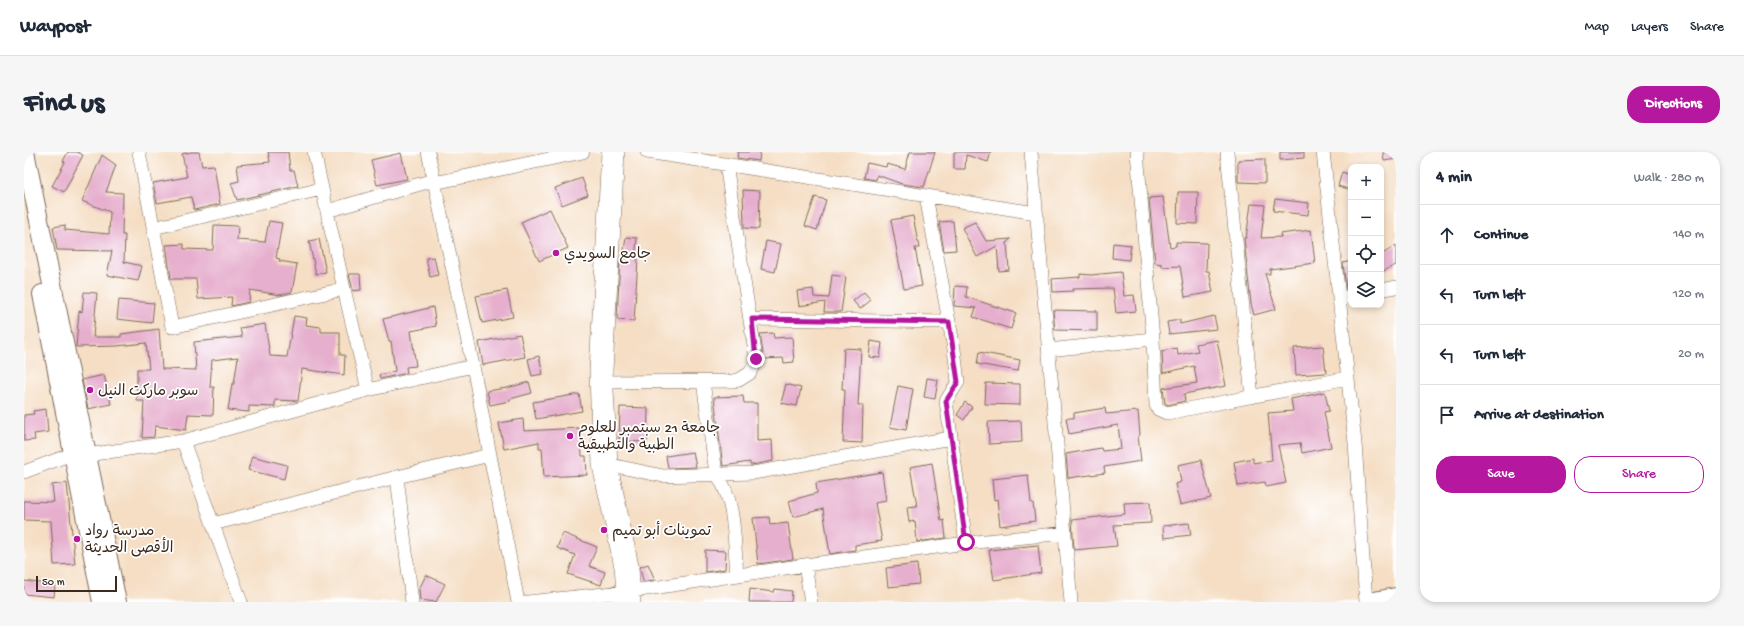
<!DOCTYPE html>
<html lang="en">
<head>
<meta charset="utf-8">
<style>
	body { margin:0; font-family:"Gochi Hand","Playpen Sans Arabic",sans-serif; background:#f6f6f7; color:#1f2937 }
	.controls { position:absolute; right:12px; top:12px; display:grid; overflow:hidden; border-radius:8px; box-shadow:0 2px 6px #0003 }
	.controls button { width:36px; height:36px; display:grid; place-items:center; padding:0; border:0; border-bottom:1px solid #e0e1e3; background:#fff; color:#1f2937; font:20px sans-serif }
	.scale { position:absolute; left:12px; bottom:10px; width:81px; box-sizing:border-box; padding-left:4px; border:2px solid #3b2a1e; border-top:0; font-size:11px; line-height:14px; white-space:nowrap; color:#3b2a1e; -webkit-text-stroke:3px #fff; paint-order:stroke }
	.stop { position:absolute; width:12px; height:12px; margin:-9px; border:3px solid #b5179e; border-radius:50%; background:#fff }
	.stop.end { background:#b5179e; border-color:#fff; box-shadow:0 1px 4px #0008 }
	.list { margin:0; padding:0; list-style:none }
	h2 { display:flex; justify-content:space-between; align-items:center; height:52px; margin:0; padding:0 16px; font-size:17px }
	h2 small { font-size:13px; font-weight:400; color:#747a83 }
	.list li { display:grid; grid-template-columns:26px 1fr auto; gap:12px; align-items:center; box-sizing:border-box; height:60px; padding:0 16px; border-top:1px solid #e0e1e3 }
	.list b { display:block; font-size:15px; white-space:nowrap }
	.list em { font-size:13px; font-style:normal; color:#747a83 }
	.actions { display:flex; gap:8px; padding:12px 16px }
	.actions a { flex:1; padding:9px 0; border:1px solid #b5179e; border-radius:16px; text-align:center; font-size:14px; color:#b5179e }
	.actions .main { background:#b5179e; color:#fff }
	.icon { flex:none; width:22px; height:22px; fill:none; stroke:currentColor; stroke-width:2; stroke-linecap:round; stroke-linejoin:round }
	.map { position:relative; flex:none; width:1372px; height:450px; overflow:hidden; border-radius:16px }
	header { display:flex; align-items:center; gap:24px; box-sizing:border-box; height:56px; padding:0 20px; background:#fff; border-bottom:1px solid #e0e1e3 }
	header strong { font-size:19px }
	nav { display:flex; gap:22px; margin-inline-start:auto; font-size:14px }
	.intro { display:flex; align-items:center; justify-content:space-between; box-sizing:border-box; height:96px; padding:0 24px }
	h1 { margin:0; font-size:28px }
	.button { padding:10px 18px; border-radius:16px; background:#b5179e; color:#fff; font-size:14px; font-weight:700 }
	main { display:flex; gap:24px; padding:0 24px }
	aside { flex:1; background:#fff; border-radius:16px; box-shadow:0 2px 6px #0003 }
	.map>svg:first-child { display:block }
	.building { fill:#e6afce }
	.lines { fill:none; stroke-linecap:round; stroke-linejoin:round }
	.street-casing { stroke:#7c6958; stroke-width:14 }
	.secondary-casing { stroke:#7c6958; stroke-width:20 }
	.primary-casing { stroke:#7c6958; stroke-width:22 }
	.street { stroke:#fff; stroke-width:13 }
	.secondary { stroke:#fff; stroke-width:18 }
	.primary { stroke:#fff; stroke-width:20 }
	.route { stroke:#b5179e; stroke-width:5 }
	.poi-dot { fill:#b5179e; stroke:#fff; stroke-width:1.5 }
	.labels { text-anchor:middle; stroke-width:3.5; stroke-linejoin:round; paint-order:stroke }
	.poi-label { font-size:15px; fill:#3b2a1e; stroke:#fff; text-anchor:start }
</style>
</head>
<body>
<header>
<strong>Waypost</strong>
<nav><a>Map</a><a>Layers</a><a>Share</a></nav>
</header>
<div class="intro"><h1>Find us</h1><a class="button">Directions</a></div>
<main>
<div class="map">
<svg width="1372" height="450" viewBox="0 0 1372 450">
	<rect width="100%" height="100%" fill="#fff"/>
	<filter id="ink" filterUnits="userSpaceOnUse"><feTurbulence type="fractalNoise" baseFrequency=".025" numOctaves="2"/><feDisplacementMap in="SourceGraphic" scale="8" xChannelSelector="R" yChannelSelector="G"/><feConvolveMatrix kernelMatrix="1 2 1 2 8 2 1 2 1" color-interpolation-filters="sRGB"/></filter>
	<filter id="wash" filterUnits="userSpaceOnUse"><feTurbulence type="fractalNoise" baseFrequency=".012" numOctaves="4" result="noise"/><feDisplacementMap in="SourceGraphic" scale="16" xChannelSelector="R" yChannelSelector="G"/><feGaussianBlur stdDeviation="0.9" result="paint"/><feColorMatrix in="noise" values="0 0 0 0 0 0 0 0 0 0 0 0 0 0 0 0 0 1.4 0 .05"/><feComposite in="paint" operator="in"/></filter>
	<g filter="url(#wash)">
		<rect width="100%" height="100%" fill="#f5dec4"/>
		<g id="blocks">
			<path class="building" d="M44,0H53L59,3L40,40L28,34L41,10L39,9Z
				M167,0H175L178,14L190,13L196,52L170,58L167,45L133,51L129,31L163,25L158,2Z
				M244,0H264L266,18H270L274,34L213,48L207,31L215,29L213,13L246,10Z
				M714,0H736L735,9L713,6Z
				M886,0H911L900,35L878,32L853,23L852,28L840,26L843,11L862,15L863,12L881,17Z
				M930,0H967L964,10L942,3L941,17H930Z
				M1256,0H1280V6L1256,8Z
				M1359,0H1372V7L1360,9Z
				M377,1L383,27L353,33L347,8Z
				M78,3L92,13L82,40L99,41L98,83H101L100,110L118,114L114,129L83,123L88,99L33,98L29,75L41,73V78L85,82L86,60L58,49Z
				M1241,7V31L1214,30V8Z
				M1318,20L1327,23V38L1314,34Z
				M558,26L564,43L538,53L531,36Z
				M719,38L736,39L735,77L720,76Z
				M1154,40H1174L1173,72L1153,71Z
				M791,45L802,48L793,78L781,74Z
				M1139,45L1146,95L1152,94V90L1183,91L1182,119H1185L1189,140L1161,145L1156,114L1138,115V112L1131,111L1125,46Z
				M1251,47L1285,51L1284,63L1249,59Z
				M1227,52L1241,53L1237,86L1257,85L1256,82L1287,78L1291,111L1246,117V122H1241L1252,157L1230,163L1227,152L1220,86H1222Z
				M526,57L544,96L515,109L497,70Z
				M889,64L895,96H891L898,134L880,137L867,68Z
				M245,69L258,71L252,106L256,107L255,109L273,112L268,140L256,143L226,138L225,150L207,154L208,145L174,147L172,127H147L142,93L160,92V97L189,98L190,73L214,74L213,88L241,90Z
				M929,69L932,98L920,99L915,70Z
				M951,70L962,89L987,87L983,90L985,118L975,119L973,94L953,105L938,76Z
				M602,85L613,86L611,107H614L610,169L593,168L596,106H599Z
				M295,87L302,120L292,122L285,89Z
				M742,89L757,92L751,120L737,117Z
				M1089,91L1107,93L1105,108L1088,106Z
				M1372,93V113L1357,120V103Z
				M410,105L414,123L406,125L402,106Z
				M1327,109V136L1322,137L1319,111Z
				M1097,120L1100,144L1110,143L1112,159L1092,161L1089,136L1048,137L1049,139L1029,140L1028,127L1056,125V122L1067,123Z
				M325,122H336L337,138L329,139Z
				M808,123L822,125L817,160H800L801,150L775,154L773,139L789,137L790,145L805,146Z
				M931,134L943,135L942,145L992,161L987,177L949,165L952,156L930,154Z
				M483,138L489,165L458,171L452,144Z
				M60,140L73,141L69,185H97V182L135,177L138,217L172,218L170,190L218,185L216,176L241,172L246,204L263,205L270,164L283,166L282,173L297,175V180H316V203H321L320,223L278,217L274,249L251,248V255L225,254V260L204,258L208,232H210L214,205L188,208L186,235H190L189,263L164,262L162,278L131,274L130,285L118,286L120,249H113V217H125L122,191L93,194L52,195L55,159L58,160Z
				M840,140L847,148L836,157L829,149Z
				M95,148L130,151L128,171L93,167Z
				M409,155L412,174L387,179L392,214L382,215L383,221L356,227L355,223L371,219L367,189H365L359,167Z
				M1029,158L1073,159V179L1031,178Z
				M1190,164L1193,177L1145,182L1143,170L1156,168V172Z
				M749,181L750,186L768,185L770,210L760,211L759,206L740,207L736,182Z
				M496,182L501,205L459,213L455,190Z
				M1193,188L1202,234L1160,242L1161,249L1144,253L1141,251L1139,236L1173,231L1170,214L1139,221L1138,199L1153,196L1154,203L1174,199L1172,192Z
				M847,189L858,191L856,206L845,205Z
				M1299,194L1302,221L1272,223L1270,196Z
				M820,196L837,197L834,253H839L838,291L819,290L821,237H818Z
				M955,200L996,208L994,219L953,212Z
				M515,204L519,222L508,224L504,207Z
				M80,223L87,252L64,257L58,228Z
				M903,226L914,228L911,247L900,245Z
				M505,230L508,241L486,247V249L466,253L463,239L483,236Z
				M962,231L996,232V253L961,252Z
				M762,232L777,236L773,254L757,251Z
				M874,234L889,237L882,278L866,275Z
				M1301,240L1305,259L1300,260L1307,295L1278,301L1276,291L1254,293L1262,331L1242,335L1241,330L1214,334L1210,310L1229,306V311L1248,308L1244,261L1269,259L1267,247Z
				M555,242L558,259L512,267L509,250Z
				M719,244L720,251H733V289L748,288L749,309L728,313H726V310L699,314L690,245Z
				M941,250L948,255L940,268L933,263Z
				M596,255L624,256L623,290L595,289Z
				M1081,256L1082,262L1114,259L1116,283L1114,284L1117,309L1080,315L1081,321L1044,326L1042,302L1077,296L1078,299L1097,297L1094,273L1045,282L1042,266H1050V261Z
				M22,257L24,280L10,282L11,288L0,289V263L10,262L9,259Z
				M499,267L500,279L556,276L558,304H562L563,323L520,325L518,296H515V290L480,297L475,271Z
				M997,269L998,290L965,292L964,270Z
				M669,300L672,315L644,316L642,304Z
				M228,304L263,313L260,327L224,318Z
				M1177,308L1187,346L1156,353L1151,332L1157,330L1154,313Z
				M908,311L917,369L920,368L922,386L893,390L891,369L885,370L883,355L893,354L886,315Z
				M858,320L862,349L851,351L858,389L831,393V398L806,402L799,357L769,365L765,349L793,341L792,331Z
				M1004,323L1007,351H1009L1011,369L976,374L973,347L970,348L968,327Z
				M43,331L51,412L30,413L27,369L0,368V349L30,350L28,333Z
				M1126,350L1127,371L1090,373L1093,394L1050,398L1048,368L1101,362L1100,351Z
				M745,365L746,373L764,371L769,407L734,412L729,366Z
				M1165,371L1167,383L1140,386L1139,374Z
				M539,381L573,395L565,414L581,420L577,433L544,422L551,403L533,396Z
				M1014,393L1017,421L970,428L965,398Z
				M681,398L702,399L701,417L681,420Z
				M624,412L631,428L619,429L616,415Z
				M893,412L895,432L864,435L862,416Z
				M402,423L421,432L412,450L396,448L395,437Z
				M0,429L31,433L30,445L0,442Z
				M726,437L750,440L751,437L768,439L767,450H725Z"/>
		</g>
	</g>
	<g filter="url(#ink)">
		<use href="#blocks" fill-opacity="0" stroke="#7c6958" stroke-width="1"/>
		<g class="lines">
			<defs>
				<path id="street" d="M115,0L148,175L320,137
					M290,0L320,137L344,238
					M404,0L449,214L494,450
					M584,0L572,219L575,314L597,415L600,450
					M594,0L582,219L587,313L608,414L610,450
					M623,0L1012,61
					M1007,0L1047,450
					M1203,0L1228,245
					M1299,0L1331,291L1342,450
					M410,31L559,0
					M902,44L930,197L934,230L922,249L942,391L1041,381
					M303,59L410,28
					M129,76L298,37
					M1357,138L1372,135
					M1315,147L1327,144
					M727,167L925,170
					M1129,187L1132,253L1134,257L1143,261L1324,226
					M1024,198L1129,187L1113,0
					M583,230L709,229L715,228L726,221L731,212L732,207L702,12
					M679,230L692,321C712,347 710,391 713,423
					M159,289L217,450
					M63,303L159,289L344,238L449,214
					M587,313L639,324L729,321L927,286
					M0,320L48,302
					M189,372L373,325
					M388,450L373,325L466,303
					M504,450L609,439L781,413
					M787,450L781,413L942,391"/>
				<path id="secondary" d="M1,0L93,450
					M18,142L78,450"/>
				<path id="primary" d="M1350,450L1372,446"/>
			</defs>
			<use href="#street" class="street-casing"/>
			<use href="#secondary" class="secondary-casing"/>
			<use href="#primary" class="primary-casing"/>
			<use href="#street" class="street"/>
			<use href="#secondary" class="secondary"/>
			<use href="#primary" class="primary"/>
		</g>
	</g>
	<g class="lines" filter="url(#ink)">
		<path class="route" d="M732,207L728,167L925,170L934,230L922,249L942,390"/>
	</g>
	<g class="poi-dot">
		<circle cx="532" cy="101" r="4"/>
		<circle cx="66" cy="238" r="4"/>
		<circle cx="546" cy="284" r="4"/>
		<circle cx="580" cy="378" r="4"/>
		<circle cx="53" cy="387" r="4"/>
	</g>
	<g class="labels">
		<g class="poi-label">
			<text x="540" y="106">جامع السويدي</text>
			<text x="74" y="243">سوبر ماركت النيل</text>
			<text x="554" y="280">جامعة 21 سبتمبر للعلوم<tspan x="554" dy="17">الطبية والتطبيقية</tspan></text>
			<text x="61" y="383">مدرسة رواد<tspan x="61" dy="17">الأقصى الحديثة</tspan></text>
			<text x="588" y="383">تموينات أبو تميم</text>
		</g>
	</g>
</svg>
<div class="controls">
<button>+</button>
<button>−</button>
<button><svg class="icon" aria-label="locate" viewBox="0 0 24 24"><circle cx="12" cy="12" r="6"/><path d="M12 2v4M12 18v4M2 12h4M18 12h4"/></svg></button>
<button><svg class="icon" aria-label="layers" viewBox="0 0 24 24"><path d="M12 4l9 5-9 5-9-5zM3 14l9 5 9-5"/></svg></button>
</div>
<div class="scale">50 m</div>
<div class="stop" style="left:942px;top:390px"></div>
<div class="stop end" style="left:732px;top:207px"></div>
</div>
<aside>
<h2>4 min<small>Walk · 280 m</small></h2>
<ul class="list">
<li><svg class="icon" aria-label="ahead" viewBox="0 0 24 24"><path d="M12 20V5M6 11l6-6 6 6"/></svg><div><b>Continue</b></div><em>140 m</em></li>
<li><svg class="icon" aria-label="left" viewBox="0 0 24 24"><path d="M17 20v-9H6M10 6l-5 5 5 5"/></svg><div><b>Turn left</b></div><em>120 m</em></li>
<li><svg class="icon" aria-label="left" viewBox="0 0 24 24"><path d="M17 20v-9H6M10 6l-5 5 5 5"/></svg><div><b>Turn left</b></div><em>20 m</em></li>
<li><svg class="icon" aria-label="arrive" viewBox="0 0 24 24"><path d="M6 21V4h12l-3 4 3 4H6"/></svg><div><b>Arrive at destination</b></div></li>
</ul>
<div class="actions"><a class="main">Save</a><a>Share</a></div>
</aside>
</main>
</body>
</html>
